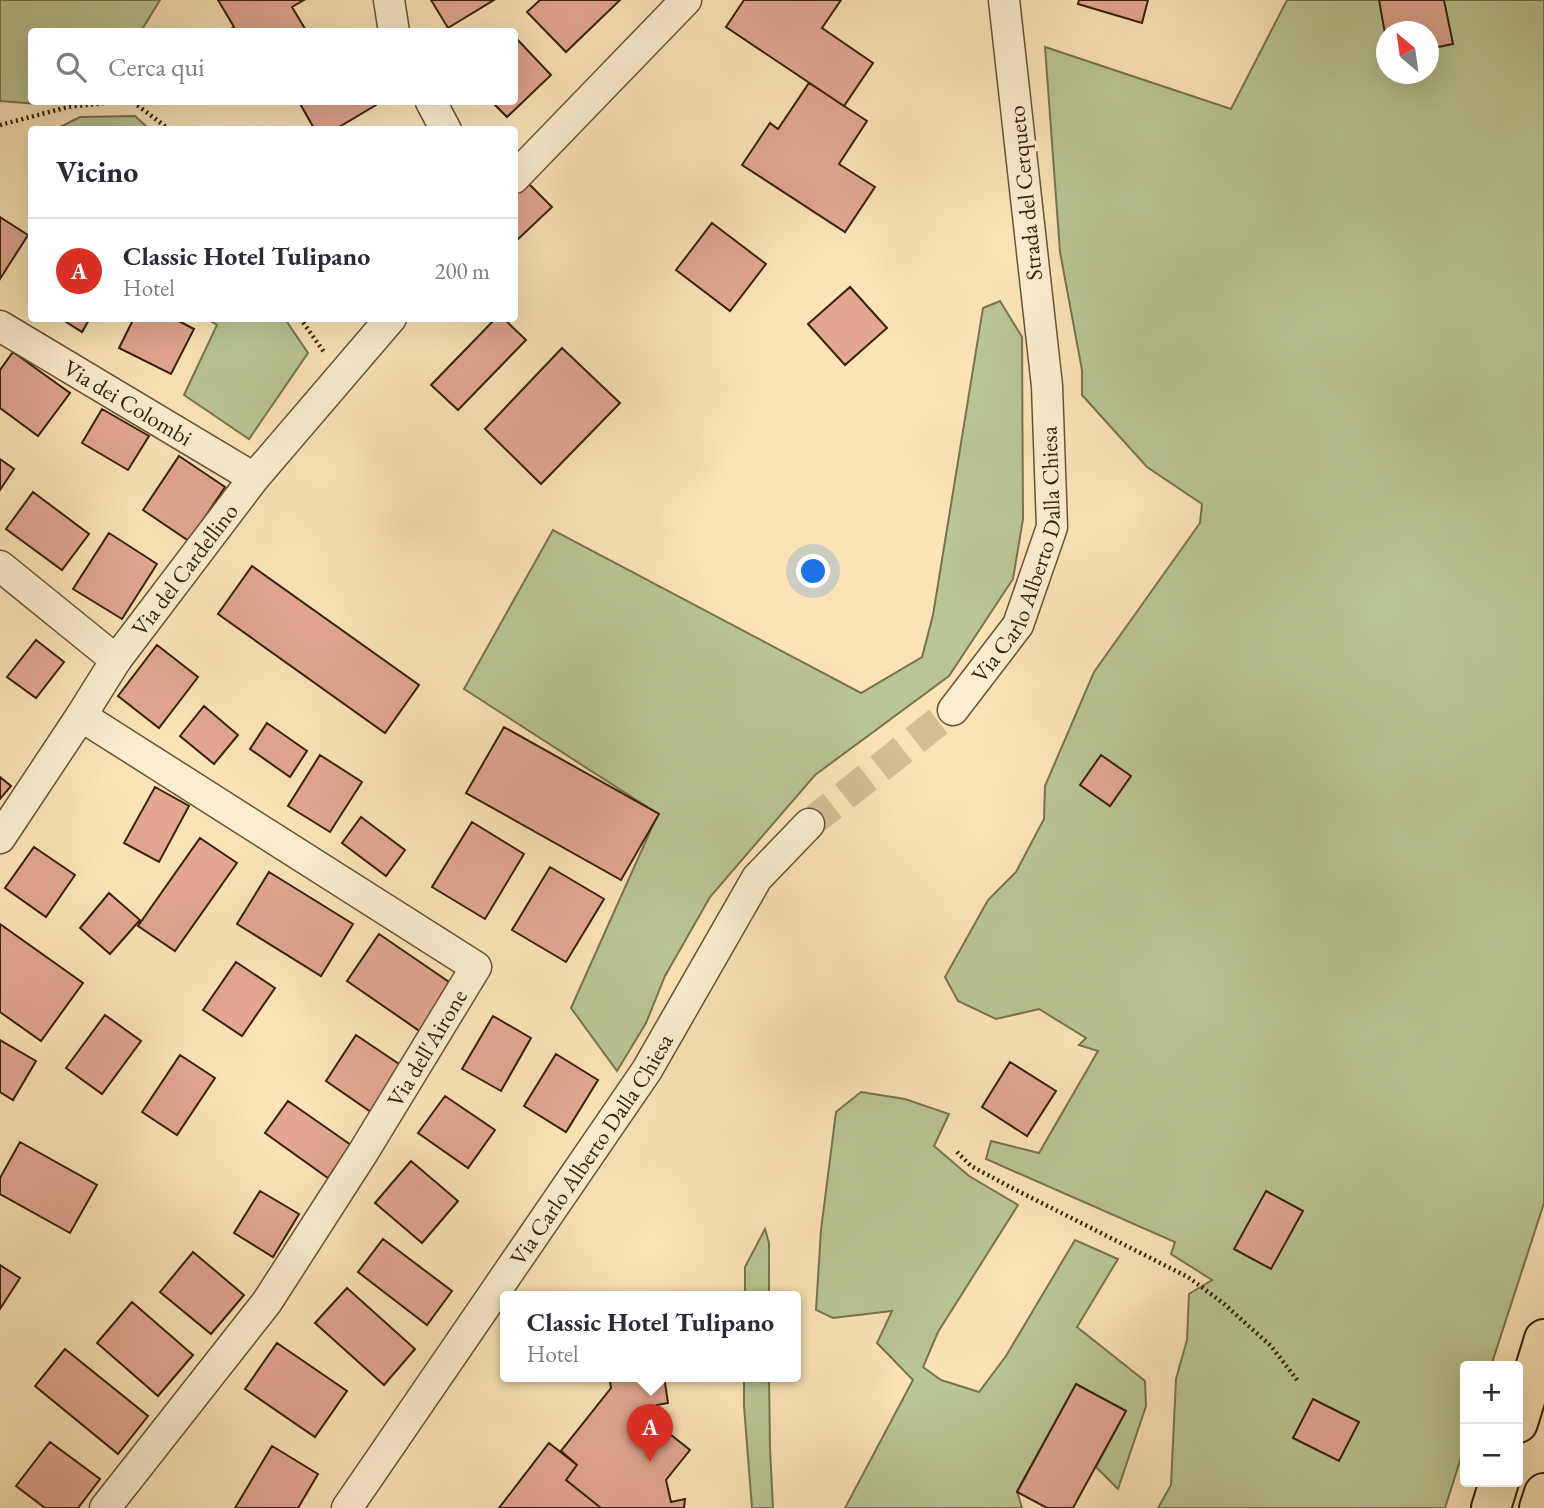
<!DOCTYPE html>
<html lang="it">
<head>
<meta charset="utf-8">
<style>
	body { margin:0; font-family:"EB Garamond",serif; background:#f7f7f7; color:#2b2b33 }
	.controls { position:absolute; right:21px; bottom:21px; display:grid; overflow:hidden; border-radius:7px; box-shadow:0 7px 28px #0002 }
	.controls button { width:63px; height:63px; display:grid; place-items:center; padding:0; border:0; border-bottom:2px solid #e1e1e2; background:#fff; color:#2b2b33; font:35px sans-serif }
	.compass { position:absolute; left:1376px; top:21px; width:63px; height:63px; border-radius:50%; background:#fff; box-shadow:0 7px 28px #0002; rotate:331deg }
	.you { position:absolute; left:814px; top:572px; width:24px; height:24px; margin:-18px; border:5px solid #fff; border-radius:50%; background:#1a73e8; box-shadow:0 0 0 10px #1a73e833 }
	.badge { display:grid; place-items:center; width:46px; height:46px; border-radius:50%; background:#d93025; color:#fff; font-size:23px; font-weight:700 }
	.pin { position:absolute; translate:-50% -58px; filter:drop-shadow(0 2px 4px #0008) }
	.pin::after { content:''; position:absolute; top:37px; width:24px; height:21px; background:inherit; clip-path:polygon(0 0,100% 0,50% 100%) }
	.popup { position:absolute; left:500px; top:1291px; width:301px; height:91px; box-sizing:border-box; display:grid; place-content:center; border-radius:7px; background:#fff; filter:drop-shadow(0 2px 5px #0005); font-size:23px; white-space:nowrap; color:#7c7c81 }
	.popup b { font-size:26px; color:#2b2b33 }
	.popup::after { content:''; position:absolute; left:50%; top:100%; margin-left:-14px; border:14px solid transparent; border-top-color:#fff }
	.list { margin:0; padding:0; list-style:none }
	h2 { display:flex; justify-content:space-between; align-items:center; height:91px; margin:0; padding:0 28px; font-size:30px }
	h2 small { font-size:23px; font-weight:400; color:#7c7c81 }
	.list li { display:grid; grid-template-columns:46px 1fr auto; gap:21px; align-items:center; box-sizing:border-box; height:105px; padding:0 28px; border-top:2px solid #e1e1e2 }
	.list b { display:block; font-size:26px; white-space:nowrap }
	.list p { margin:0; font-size:23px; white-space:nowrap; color:#7c7c81 }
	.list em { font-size:23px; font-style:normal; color:#7c7c81 }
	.icon { flex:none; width:38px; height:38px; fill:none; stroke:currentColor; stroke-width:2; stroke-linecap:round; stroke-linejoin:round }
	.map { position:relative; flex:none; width:1544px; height:1508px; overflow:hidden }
	.search { position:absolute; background:#fff; box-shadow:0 7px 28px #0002; left:28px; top:28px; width:490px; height:77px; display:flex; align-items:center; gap:18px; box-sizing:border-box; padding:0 24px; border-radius:7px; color:#7c7c81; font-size:26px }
	.panel { position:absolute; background:#fff; box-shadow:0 7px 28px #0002; left:28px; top:126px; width:490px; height:196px; border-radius:7px }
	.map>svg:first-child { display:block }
	.green { fill:#b9c593; stroke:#78734e; stroke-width:2; fill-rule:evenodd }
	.building { fill:#e1a791; stroke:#37210a; stroke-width:2 }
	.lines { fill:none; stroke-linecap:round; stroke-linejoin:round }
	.minor-tunnel { stroke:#d4bc94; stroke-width:30; stroke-dasharray:30 15; stroke-linecap:butt }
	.minor-casing { stroke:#685235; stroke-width:33 }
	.highway-casing { stroke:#37210a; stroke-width:42 }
	.path { stroke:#37210a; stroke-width:4.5; stroke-dasharray:2 3.5; stroke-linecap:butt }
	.minor { stroke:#fcedd0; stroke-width:30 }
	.highway { stroke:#fbe3b7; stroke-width:38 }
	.labels { text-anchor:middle; stroke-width:7; stroke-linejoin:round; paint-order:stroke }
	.street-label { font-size:23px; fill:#37210a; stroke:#fcedd0 }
</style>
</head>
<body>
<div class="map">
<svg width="1544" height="1508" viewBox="0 0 1544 1508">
	<rect width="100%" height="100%" fill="#fbe3b7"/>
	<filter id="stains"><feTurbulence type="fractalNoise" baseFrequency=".00286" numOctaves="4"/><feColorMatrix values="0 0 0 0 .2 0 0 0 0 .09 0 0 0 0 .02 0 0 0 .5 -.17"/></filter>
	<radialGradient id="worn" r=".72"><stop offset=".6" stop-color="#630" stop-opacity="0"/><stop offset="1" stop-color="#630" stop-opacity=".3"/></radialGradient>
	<path class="green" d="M0,0H160L141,31L32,32V102H45L38,104L0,101Z
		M1287,0H1544V1203L1491,1366H1465V1445L1445,1508H1158L1171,1485L1176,1379L1187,1340L1189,1294L1212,1280L1171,1254L1175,1242L986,1159L991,1141L1039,1153L1098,1051L1079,1045L1086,1038L1039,1009L996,1019L958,1001L945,977L988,900L1016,872L1044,819L1045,786L1094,672L1200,523L1202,504L1147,467L1082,395V370L1060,252L1045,47L1231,109ZM1386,32H1428V74H1386Z
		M135,116L149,129H56L80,117Z
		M1000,301L1022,337L1023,519L1013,579L949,676L815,775L710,897L665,976L646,1023L617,1071L571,1008L658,814L464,689L553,530L861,693L922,657L933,615L983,308Z
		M207,319H285L308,353L249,439L184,395L217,325Z
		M861,1092L905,1099L949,1114L934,1146L969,1176L1018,1205L938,1332L923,1367L941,1380L979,1392L1006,1356L1075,1240L1118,1259L1077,1327L1145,1381L1146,1406L1118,1489L1096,1467L1126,1411L1076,1384L1017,1491L1022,1508H845L913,1380L877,1343L892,1311L833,1318L816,1310L821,1230L836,1112Z
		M765,1229L769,1243V1296H745V1267Z
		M744,1376H769L770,1448L773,1508H752L744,1406Z"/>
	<path class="building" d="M218,0H304L292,7L307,32H226L234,27Z
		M431,0H494L448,28Z
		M540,0H620L566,52L527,12Z
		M744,0H841L822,28L873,63L844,106L726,27Z
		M1079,0H1148L1142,23L1078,4Z
		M1379,0H1444L1453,44L1428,49V32H1386V39Z
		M514,36L551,75L507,117L492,102H514Z
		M809,83L867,121L839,164L875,187L845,232L742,165L770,123L778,129Z
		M299,102H374L376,105L334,130H315Z
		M526,181L552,207L514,243V192Z
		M0,217L28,235L0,279Z
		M712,223L766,264L730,311L676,270Z
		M850,287L887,328L845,365L808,324Z
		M60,318H90L82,332Z
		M134,318H173L194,329L171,374L119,348Z
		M496,318H503L526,340L458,410L431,385Z
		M562,348L620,403L541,484L485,429Z
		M13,352L70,393L38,436L0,408V370Z
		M102,409L149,436L128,470L82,443Z
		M179,456L225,487L189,541L143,510Z
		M0,459L14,469L0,490Z
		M33,492L89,534L62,570L6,529Z
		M109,533L157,564L122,619L73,589Z
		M252,566L419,685L385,733L218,614Z
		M36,640L64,662L36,698L7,677Z
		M157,645L198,677L159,728L118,696Z
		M204,706L238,735L214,764L180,736Z
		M267,723L307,751L290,777L250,749Z
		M504,727L659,814L621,880L466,793Z
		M320,755L362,782L330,832L288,806Z
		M1101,755L1131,776L1110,806L1080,785Z
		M0,777L11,786L0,799Z
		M155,787L189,806L159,862L124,843Z
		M361,817L405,850L386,876L342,843Z
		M472,822L524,854L485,919L432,887Z
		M200,838L237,863L175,951L138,926Z
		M34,847L75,875L46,917L5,888Z
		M550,867L604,899L566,962L512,930Z
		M269,872L353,924L321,976L237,924Z
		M109,893L140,920L110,954L80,928Z
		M0,924L83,983L41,1041L0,1012Z
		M379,934L452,984L421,1032L347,981Z
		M236,962L275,988L242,1036L203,1010Z
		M105,1015L141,1041L102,1094L66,1068Z
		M493,1016L531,1038L501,1091L462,1069Z
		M356,1035L402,1066L371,1112L326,1081Z
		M0,1040L36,1061L13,1100L0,1092Z
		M556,1054L598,1080L566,1132L524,1106Z
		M180,1055L215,1078L177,1135L142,1112Z
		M1010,1062L1056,1091L1027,1136L982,1107Z
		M445,1096L495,1130L468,1168L418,1133Z
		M288,1101L351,1145L328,1178L265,1133Z
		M20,1142L97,1185L70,1233L0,1194V1178Z
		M411,1161L458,1201L422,1243L375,1203Z
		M260,1191L299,1214L273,1257L234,1233Z
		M1266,1191L1303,1211L1271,1269L1234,1249Z
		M383,1239L452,1291L427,1325L358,1272Z
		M193,1252L244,1295L211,1334L160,1292Z
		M0,1265L20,1278L0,1309Z
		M347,1288L415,1349L384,1385L315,1323Z
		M132,1302L193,1355L158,1396L97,1343Z
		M277,1343L347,1391L315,1437L245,1389Z
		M65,1349L148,1416L118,1454L35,1386Z
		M609,1376H664L668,1403L657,1405L661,1427L690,1450L666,1480L671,1502L685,1499L684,1508H601L566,1480L577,1465L561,1451L611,1388Z
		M1076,1384L1126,1411L1073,1508H1047L1017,1492Z
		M1313,1399L1359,1422L1339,1461L1293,1438Z
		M50,1442L100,1479L78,1508H45L16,1486Z
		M549,1443L577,1465L566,1480L601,1508H499Z
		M272,1446L318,1474L298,1508H235Z"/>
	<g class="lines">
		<path class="minor-tunnel" d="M809,824L953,710"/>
		<defs>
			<g id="minor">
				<path d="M389,0L394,32"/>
				<path d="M431,102L446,130"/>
				<path d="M514,178L686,0"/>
				<path id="s1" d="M0,326L254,478"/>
				<path d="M0,566L116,660"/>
				<path id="s2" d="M953,710L1018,625L1052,527L1047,386L1004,0"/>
				<path d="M81,716L476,967L364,1151L267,1302L105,1508"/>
				<path id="s3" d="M0,838L81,716L116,660L254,478L391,318"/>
				<path id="s4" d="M347,1508L647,1070L757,878L809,824"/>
			</g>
			<path id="highway" d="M1518,1423L1544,1339
				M1491,1508L1499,1482
				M1539,1508L1544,1493"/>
		</defs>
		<use href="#minor" class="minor-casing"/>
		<use href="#highway" class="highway-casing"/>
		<path class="path" d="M133,102L170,130
			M0,125L68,107L115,102
			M300,318L324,352
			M957,1152L971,1166L1014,1189L1188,1277L1223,1303L1271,1346L1298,1381"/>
		<use href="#minor" class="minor"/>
		<use href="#highway" class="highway"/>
	</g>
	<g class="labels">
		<g class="street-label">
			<text transform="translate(1025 193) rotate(-96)" y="8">Strada del Cerqueto</text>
			<text dy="8" stroke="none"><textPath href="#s1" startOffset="149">Via dei Colombi</textPath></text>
			<text dy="8" stroke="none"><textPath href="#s2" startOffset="175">Via Carlo Alberto Dalla Chiesa</textPath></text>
			<text dy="8" stroke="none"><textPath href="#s3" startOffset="326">Via del Cardellino</textPath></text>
			<text transform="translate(427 1048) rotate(-59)" y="8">Via dell'Airone</text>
			<text dy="8" stroke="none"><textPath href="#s4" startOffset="434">Via Carlo Alberto Dalla Chiesa</textPath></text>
		</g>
	</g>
	<rect width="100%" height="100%" filter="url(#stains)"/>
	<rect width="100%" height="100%" fill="url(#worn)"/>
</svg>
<div class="controls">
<button>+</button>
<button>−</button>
</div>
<svg class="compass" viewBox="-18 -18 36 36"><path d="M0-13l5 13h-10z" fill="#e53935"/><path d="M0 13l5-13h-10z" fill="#7c7c81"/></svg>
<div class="you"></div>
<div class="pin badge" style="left:650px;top:1462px">A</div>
<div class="popup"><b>Classic Hotel Tulipano</b>Hotel</div>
<div class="search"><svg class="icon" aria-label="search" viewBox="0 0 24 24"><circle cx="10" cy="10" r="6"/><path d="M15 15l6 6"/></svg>Cerca qui</div>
<section class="panel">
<h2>Vicino<small></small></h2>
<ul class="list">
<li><span class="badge">A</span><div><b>Classic Hotel Tulipano</b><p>Hotel</p></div><em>200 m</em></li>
</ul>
</section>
</div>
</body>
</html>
